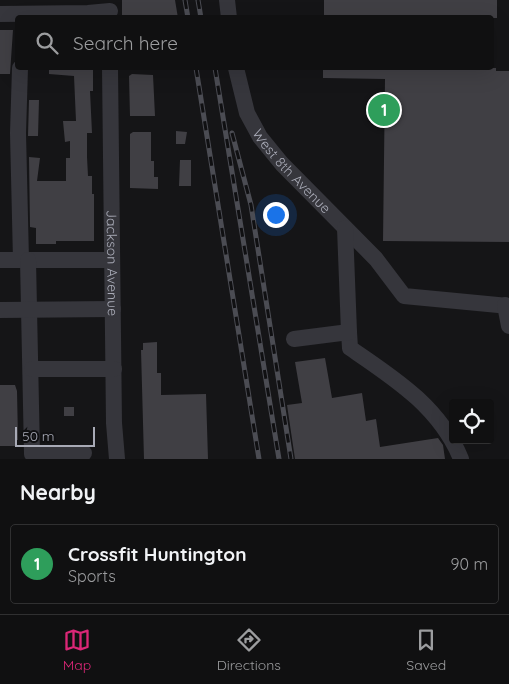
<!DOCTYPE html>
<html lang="en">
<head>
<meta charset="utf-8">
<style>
	body { margin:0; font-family:Quicksand,sans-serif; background:#1e1e1f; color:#f1f3f6 }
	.controls { position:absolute; right:15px; bottom:15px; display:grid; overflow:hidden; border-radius:5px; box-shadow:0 5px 20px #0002 }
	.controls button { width:45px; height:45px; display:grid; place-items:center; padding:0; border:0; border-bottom:1px solid #303031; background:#101011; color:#f1f3f6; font:25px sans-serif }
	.scale { position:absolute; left:15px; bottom:12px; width:80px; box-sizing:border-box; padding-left:5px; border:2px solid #a8aab6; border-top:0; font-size:14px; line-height:18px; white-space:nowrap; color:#a8aab6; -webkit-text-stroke:4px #101012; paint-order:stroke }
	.you { position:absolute; left:275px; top:214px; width:18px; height:18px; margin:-12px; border:4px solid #fff; border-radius:50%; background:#1a73e8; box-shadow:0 0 0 8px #1a73e833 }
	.badge { display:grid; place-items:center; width:32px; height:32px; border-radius:50%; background:#db2777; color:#fff; font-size:16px; font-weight:700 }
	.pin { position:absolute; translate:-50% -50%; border:2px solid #fff; box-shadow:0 1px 5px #0006 }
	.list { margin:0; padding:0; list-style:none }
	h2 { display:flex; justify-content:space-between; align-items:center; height:65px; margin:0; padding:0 20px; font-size:21px }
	h2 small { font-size:16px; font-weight:400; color:#9c9d9f }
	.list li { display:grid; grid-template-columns:32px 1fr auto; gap:15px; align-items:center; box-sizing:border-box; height:80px; margin:0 10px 10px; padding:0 10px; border:1px solid #303031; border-radius:5px }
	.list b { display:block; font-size:19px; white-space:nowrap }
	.list p { margin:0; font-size:16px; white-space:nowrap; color:#9c9d9f }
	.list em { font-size:16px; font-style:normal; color:#9c9d9f }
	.icon { flex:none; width:28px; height:28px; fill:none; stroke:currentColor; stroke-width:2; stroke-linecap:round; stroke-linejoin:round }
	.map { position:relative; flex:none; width:509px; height:459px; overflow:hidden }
	.search { position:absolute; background:#101011; box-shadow:0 5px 20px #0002; left:15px; right:15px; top:15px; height:55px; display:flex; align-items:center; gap:12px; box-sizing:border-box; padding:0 18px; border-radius:5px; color:#9c9d9f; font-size:19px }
	.sheet { height:155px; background:#101011 }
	nav { display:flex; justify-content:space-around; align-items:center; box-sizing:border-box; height:70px; border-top:1px solid #303031; background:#101011; font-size:14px; color:#9c9d9f }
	nav a { display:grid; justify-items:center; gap:2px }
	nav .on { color:#db2777 }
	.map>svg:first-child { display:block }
	.building { fill:#403f44 }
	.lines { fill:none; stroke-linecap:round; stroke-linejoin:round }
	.minor { stroke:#36363c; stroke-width:16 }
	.rail-casing { stroke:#4b4c53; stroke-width:5 }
	.rail { stroke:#101012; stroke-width:3; stroke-dasharray:9; stroke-linecap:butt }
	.labels { text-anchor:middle; stroke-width:5; stroke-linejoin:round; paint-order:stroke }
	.street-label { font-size:14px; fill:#a8aab6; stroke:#101012 }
</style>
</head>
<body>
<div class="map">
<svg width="509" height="459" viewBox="0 0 509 459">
	<rect width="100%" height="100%" fill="#151517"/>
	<path class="building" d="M122,0H175L178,18H122Z
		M324,0H497V18H324Z
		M0,30H13L10,74H0Z
		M49,68H93V91H90L92,133H87V157L88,176H92V194H94V241H56V244H36V228L30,227L29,157L40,158L37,181H66V158H70V141L65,142L63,121H76L74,76L49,74Z
		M323,68H496V71H509V242L383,241L385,79L323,78Z
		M132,74L153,75L155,116H130L129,76Z
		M29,100H39L38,136H28Z
		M176,131L187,132L185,144H176Z
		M133,132H151V161H154V177H158V189L130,188V134Z
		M180,160H191V186H179Z
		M157,342V373H161V395L206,394L208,459H144L141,350H143V343Z
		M325,358L332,398L362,393L366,421L376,419L380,447L438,438L443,445L445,459H295L287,405L302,403L295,362Z
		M0,385H15L17,391L18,440H16V446H0Z
		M64,407H74V416H64Z"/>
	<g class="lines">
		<g class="minor">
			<path d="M227,0L229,18"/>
			<path d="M0,14L88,13L110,11"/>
			<path d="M20,68L18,133L21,260"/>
			<path id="s1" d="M110,68L114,423L117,459"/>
			<path id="s2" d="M236,68L247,113L260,137L282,164L376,259L404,296L509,306"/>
			<path d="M0,260H112"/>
			<path d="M28,260L32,454L84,453"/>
			<path d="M505,305L509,326"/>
			<path d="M0,310L113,309"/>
			<path d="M349,332L350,348C394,378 440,407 461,459"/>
			<path d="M294,339L349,332L345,228"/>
			<path d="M32,369H114"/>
		</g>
		<defs>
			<path id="rail" d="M185,0L188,18
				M198,0L201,18
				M196,68L259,459
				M215,68L279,459
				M232,133L251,205L291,459"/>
		</defs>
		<use href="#rail" class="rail-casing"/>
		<use href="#rail" class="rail"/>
	</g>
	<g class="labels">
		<g class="street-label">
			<text dy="5" stroke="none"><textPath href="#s2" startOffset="120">West 8th Avenue</textPath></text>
			<text dy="5" stroke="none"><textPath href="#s1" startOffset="195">Jackson Avenue</textPath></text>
		</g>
	</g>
</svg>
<div class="controls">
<button><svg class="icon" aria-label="locate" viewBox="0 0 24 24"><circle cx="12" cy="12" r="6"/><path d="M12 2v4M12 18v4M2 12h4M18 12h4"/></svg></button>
</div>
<div class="scale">50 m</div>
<div class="you"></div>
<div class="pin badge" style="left:384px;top:110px;background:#2e9e5b">1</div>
<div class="search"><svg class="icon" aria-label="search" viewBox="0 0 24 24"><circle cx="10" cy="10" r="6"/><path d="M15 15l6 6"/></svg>Search here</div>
</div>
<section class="sheet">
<h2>Nearby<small></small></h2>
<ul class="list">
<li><span class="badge" style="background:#2e9e5b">1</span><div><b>Crossfit Huntington</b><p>Sports</p></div><em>90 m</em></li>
</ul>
</section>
<nav>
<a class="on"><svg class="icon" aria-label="map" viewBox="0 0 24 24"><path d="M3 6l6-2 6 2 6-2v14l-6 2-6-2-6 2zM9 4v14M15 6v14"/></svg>Map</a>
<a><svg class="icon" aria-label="directions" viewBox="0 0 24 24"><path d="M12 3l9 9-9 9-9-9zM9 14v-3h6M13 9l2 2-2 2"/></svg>Directions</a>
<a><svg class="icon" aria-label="saved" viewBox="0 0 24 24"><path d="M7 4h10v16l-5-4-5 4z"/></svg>Saved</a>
</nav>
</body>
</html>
